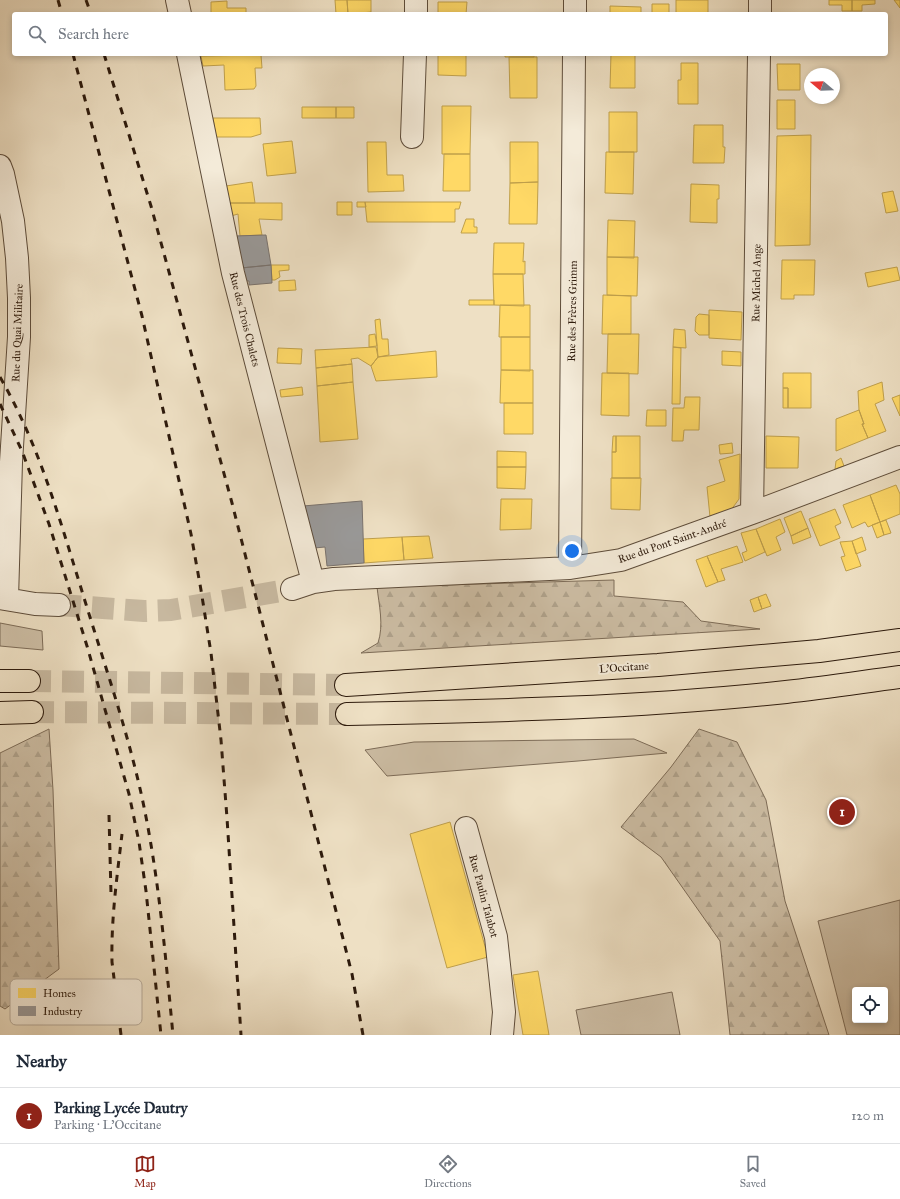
<!DOCTYPE html>
<html lang="en">
<head>
<meta charset="utf-8">
<style>
	body { margin:0; font-family:"IM FELL Great Primer",serif; background:#f2f2f3; color:#1f2937 }
	.controls { position:absolute; right:12px; bottom:12px; display:grid; overflow:hidden; border-radius:4px; box-shadow:0 2px 6px #0003 }
	.controls button { width:36px; height:36px; display:grid; place-items:center; padding:0; border:0; border-bottom:1px solid #e0e1e3; background:#fff; color:#1f2937; font:20px sans-serif }
	.compass { position:absolute; left:804px; top:68px; width:36px; height:36px; border-radius:50%; background:#fff; box-shadow:0 2px 6px #0003; rotate:289deg }
	.you { position:absolute; left:572px; top:551px; width:14px; height:14px; margin:-10px; border:3px solid #fff; border-radius:50%; background:#1a73e8; box-shadow:0 0 0 6px #1a73e833 }
	.badge { display:grid; place-items:center; width:26px; height:26px; border-radius:50%; background:#8f2418; color:#fff; font-size:13px; font-weight:700 }
	.pin { position:absolute; translate:-50% -50%; border:2px solid #fff; box-shadow:0 1px 4px #0006 }
	.list { margin:0; padding:0; list-style:none }
	h2 { display:flex; justify-content:space-between; align-items:center; height:52px; margin:0; padding:0 16px; font-size:17px }
	h2 small { font-size:13px; font-weight:400; color:#747a83 }
	.list li { display:grid; grid-template-columns:26px 1fr auto; gap:12px; align-items:center; box-sizing:border-box; height:56px; padding:0 16px; border-top:1px solid #e0e1e3 }
	.list b { display:block; font-size:15px; white-space:nowrap }
	.list p { margin:0; font-size:13px; white-space:nowrap; color:#747a83 }
	.list em { font-size:13px; font-style:normal; color:#747a83 }
	.icon { flex:none; width:22px; height:22px; fill:none; stroke:currentColor; stroke-width:2; stroke-linecap:round; stroke-linejoin:round }
	.map { position:relative; flex:none; width:900px; height:1035px; overflow:hidden }
	.search { position:absolute; background:#fff; box-shadow:0 2px 6px #0003; left:12px; right:12px; top:12px; height:44px; display:flex; align-items:center; gap:10px; box-sizing:border-box; padding:0 14px; border-radius:4px; color:#747a83; font-size:15px }
	.sheet { height:108px; background:#fff }
	nav { display:flex; justify-content:space-around; align-items:center; box-sizing:border-box; height:56px; border-top:1px solid #e0e1e3; background:#fff; font-size:11px; color:#747a83 }
	nav a { display:grid; justify-items:center; gap:2px }
	nav .on { color:#8f2418 }
	.map>svg:first-child { display:block }
	.green { fill:#cdbea5; stroke:#7d6c58; fill-rule:evenodd }
	.forest { fill:url(#forest-firs); stroke:#7d6c58 }
	.homes { fill:#ffd966; stroke:#c0a04b }
	.industry { fill:#999; stroke:#79736f }
	.lines { fill:none; stroke-linecap:round; stroke-linejoin:round }
	.minor-tunnel { stroke:#c7b89f; stroke-width:22; stroke-dasharray:22 11; stroke-linecap:butt }
	.motorway-tunnel { stroke:#c7b89f; stroke-width:22; stroke-dasharray:22 11; stroke-linecap:butt }
	.minor-casing { stroke:#5d4c3a; stroke-width:24 }
	.motorway-casing { stroke:#2d1a0c; stroke-width:24 }
	.minor { stroke:#f4ebd9; stroke-width:22 }
	.motorway { stroke:#eee0c4; stroke-width:22 }
	.rail { stroke:#2d1a0c; stroke-width:3; stroke-dasharray:7 7; stroke-linecap:butt }
	.labels { text-anchor:middle; stroke-width:4; stroke-linejoin:round; paint-order:stroke }
	.street-label { font-size:11px; fill:#2d1a0c; stroke:#f4ebd9 }
	.key { fill:#f4ebd9; stroke:#b8ac9c; stroke-width:1 }
	.key-label { font-size:11px; fill:#2d1a0c }
</style>
</head>
<body>
<div class="map">
<svg width="900" height="1035" viewBox="0 0 900 1035">
	<defs>
		<pattern id="forest-firs" width="22" height="20" patternUnits="userSpaceOnUse"><rect width="22" height="20" fill="#cdbea5"/><path d="M5 1l3.5 6h-7zM16 11l3.5 6h-7z" fill="#b0a38d"/></pattern>
	</defs>
	<rect width="100%" height="100%" fill="#eee0c4"/>
	<filter id="stains"><feTurbulence type="fractalNoise" baseFrequency=".005" numOctaves="4"/><feColorMatrix values="0 0 0 0 .2 0 0 0 0 .09 0 0 0 0 .02 0 0 0 .5 -.17"/></filter>
	<radialGradient id="worn" r=".72"><stop offset=".6" stop-color="#630" stop-opacity="0"/><stop offset="1" stop-color="#630" stop-opacity=".3"/></radialGradient>
	<path class="green" d="M0,623L42,631L43,650L0,646Z
		M634,739L667,753L578,761L387,776L365,750L414,742Z
		M900,900V1035H847L818,921ZM855,990H885V1020H855Z
		M672,992L680,1035H581L576,1010Z"/>
	<path class="forest" d="M614,580V596L683,602L701,621L760,629L361,653L378,643C384,625 379,605 377,587Z
		M49,729L53,790L59,969L5,1009L0,1006V753Z
		M699,729L737,742L766,800L785,901L829,1035H730L720,941L661,857L621,827L671,767Z"/>
	<path class="homes" d="M335,0H347L348,14H336Z
		M347,0H371V12L361,13V14H348Z
		M676,0H708V14H676Z
		M829,0H852V11H842V5H829Z
		M852,0H875V4L862,5V11H852Z
		M894,0H900V8Z
		M227,1V8H246V14L211,13V2Z
		M438,2H467L466,14H438Z
		M652,4H669V14H652Z
		M610,6L641,7V14H610Z
		M438,54H466V76L438,75Z
		M505,54H534V57H505Z
		M611,54H635V88H610Z
		M261,55L262,68H255L256,86L254,89L225,90L224,65L203,66L201,56Z
		M509,57H537V98H510Z
		M681,63H698V104H678V80H681Z
		M777,64H800V90H778Z
		M777,100H795V129H777Z
		M442,106H471L470,154H442Z
		M302,107H336V118H302Z
		M336,107H354V118H336Z
		M609,112H637V152H609Z
		M213,118H260L261,134L251,137H216Z
		M694,125H723V147H725L724,163H693Z
		M811,135L810,245L775,246L777,136Z
		M292,141L296,173L267,176L263,144Z
		M367,142H386L387,175H403L404,191L368,192Z
		M510,142H538V182L510,183Z
		M606,152H634L633,194L605,193Z
		M444,154H470V191H443Z
		M252,182L255,203H229L226,186Z
		M538,182L537,224H509L510,183Z
		M691,184L719,185V199H717V223L690,222Z
		M893,191L898,211L886,213L882,193Z
		M337,202H352V215H337Z
		M357,202H365L366,207H357Z
		M365,202H461L459,209H455V222H367Z
		M229,203H282V220L259,219L262,235L240,236L238,214L231,216Z
		M466,219H474V227H477V233H461Z
		M608,220L635,221L634,258L607,257Z
		M494,243H524L523,262L525,261V274H493Z
		M607,257H638L637,296L607,295Z
		M782,260H815L814,295H794V299H781Z
		M271,265H289V270L279,271L280,277L275,280H272Z
		M897,267L900,280L868,287L865,273Z
		M493,274H523L524,306L494,305Z
		M295,280L296,290L279,291V281Z
		M603,295L631,296V334H602Z
		M469,300H494V305H469Z
		M500,305H530V337H499Z
		M709,310L742,312L741,340L709,338Z
		M699,314L709,315V335H699L695,331L696,317Z
		M380,319L382,339H388L389,355L378,357L375,320Z
		M674,329L685,330L686,348L673,347Z
		M375,334L377,346L369,347V335Z
		M608,334H639L638,374L607,373Z
		M501,337H530V371L501,370Z
		M376,347L378,357L371,366L358,358L351,359L352,364L316,368L315,350Z
		M673,347L681,348L680,404H672Z
		M278,348L302,349L301,364L277,363Z
		M436,351L437,377L376,381L371,366L378,357Z
		M722,351L741,352V366L722,365Z
		M352,364L353,382L317,386L316,368Z
		M501,370H533V403H500Z
		M602,373H629V416L601,415Z
		M783,373H811V408H788V388H783Z
		M353,382L358,439L320,442L317,386Z
		M882,382L884,400L875,404L886,431L868,438L862,424H864L859,410L858,391Z
		M302,387L303,395L281,397L280,390Z
		M783,388H788V408H783Z
		M900,395V416L892,398Z
		M685,397H700L699,430H684L683,441H672L673,408H684Z
		M504,403H533V434H504Z
		M647,410H666V426H646Z
		M859,410L864,424H862L868,438L836,451V419Z
		M613,436H616V452H612Z
		M616,436H640V478H612V452H616Z
		M766,436L799,437L798,468H766Z
		M732,443L733,453L720,454L719,445Z
		M497,451L526,452V467H497Z
		M740,454L739,499L731,510L710,517L707,487L725,481L719,460Z
		M841,458L844,466L835,469L836,461Z
		M497,467H526L525,489L497,488Z
		M611,478H641L640,510L611,509Z
		M896,485L900,494V514L880,522L870,495Z
		M870,495L880,522L868,527L865,522L852,528L843,505Z
		M501,499H532L531,529L500,530Z
		M835,509L841,523L835,526L840,538L820,546L809,519Z
		M801,511L808,528L791,536L784,518Z
		M780,519L785,532L776,537L781,550L767,556L756,529Z
		M886,520L891,533L884,535L880,522Z
		M880,522L884,535L877,538L872,525Z
		M808,528L811,537L793,544L791,536Z
		M756,529L765,552L745,561L742,553L747,551L741,533Z
		M429,536L433,558L404,560L402,537Z
		M402,537L404,560L364,563L363,539Z
		M862,537L866,550L856,554L852,541Z
		M852,541L861,566L846,571L841,557L845,556L840,542Z
		M737,546L743,562L721,569L725,580L718,582L707,556Z
		M707,556L718,582L706,587L696,560Z
		M766,594L771,606L762,609L758,597Z
		M758,597L762,609L754,612L750,600Z
		M450,822L488,957L447,968L410,834Z
		M538,971L549,1035H523L513,975Z"/>
	<path class="industry" d="M266,235L271,265L241,268L235,236Z
		M271,265L272,283L249,285V281H244L241,268Z
		M362,501L364,563L327,566L325,547L314,548L303,506Z"/>
	<g class="lines">
		<path class="minor-tunnel" d="M59,605L144,611L171,610L292,589"/>
		<path class="motorway-tunnel" d="M29,681L346,685
			M32,712L347,714"/>
		<defs>
			<path id="minor" d="M177,0L180,14
				M416,14V0
				M575,14V0
				M760,14V0
				M188,54L233,273L313,582
				M412,137L415,54
				M0,166L3,174L13,221L17,258L19,298V337L11,462L7,599
				M752,513L759,54
				M570,568L574,54
				M292,589L313,582L334,579L570,568L621,560L752,513L900,457
				M0,598L35,604L59,605
				M466,828L496,937L504,1012L502,1035"/>
			<path id="motorway" d="M0,681H29
				M346,685L658,665L819,651L900,640
				M0,713L32,712
				M347,714C493,711 640,708 786,692C824,688 862,682 900,677"/>
		</defs>
		<use href="#minor" class="minor-casing"/>
		<use href="#motorway" class="motorway-casing"/>
		<use href="#minor" class="minor"/>
		<use href="#motorway" class="motorway"/>
		<path class="rail" d="M58,0L62,14
			M86,0L91,14
			M73,54L142,316L191,534L201,590L211,653L221,740L227,818L241,1035
			M104,54L151,206L232,503L352,974L363,1035
			M0,377C39,445 58,514 81,588C104,664 131,739 146,817C160,889 166,962 173,1035
			M0,404L22,451L49,524L87,646L129,794L139,842L146,891L161,1035
			M109,815L111,894
			M121,1035L112,962C111,919 117,877 122,834"/>
	</g>
	<g class="labels">
		<g class="street-label">
			<text transform="translate(756 283) rotate(-89)" y="4">Rue Michel Ange</text>
			<text transform="translate(572 311) rotate(-89)" y="4">Rue des Frères Grimm</text>
			<text transform="translate(245 319) rotate(76)" y="4">Rue des Trois Chalets</text>
			<text transform="translate(17 333) rotate(-88)" y="4">Rue du Quai Militaire</text>
			<text transform="translate(672 541) rotate(-19)" y="4">Rue du Pont Saint-André</text>
			<text transform="translate(624 667) rotate(-4)" y="4">L'Occitane</text>
			<text transform="translate(484 896) rotate(75)" y="4">Rue Paulin Talabot</text>
		</g>
	</g>
	<rect x="10" y="979" width="132" height="46" rx="6" class="key"/>
	<rect x="18" y="988" width="18" height="10" fill="#ffd966"/>
	<rect x="18" y="1006" width="18" height="10" fill="#999"/>
	<g class="key-label">
		<text x="43" y="997">Homes</text>
		<text x="43" y="1015">Industry</text>
	</g>
	<rect width="100%" height="100%" filter="url(#stains)"/>
	<rect width="100%" height="100%" fill="url(#worn)"/>
</svg>
<div class="controls">
<button><svg class="icon" aria-label="locate" viewBox="0 0 24 24"><circle cx="12" cy="12" r="6"/><path d="M12 2v4M12 18v4M2 12h4M18 12h4"/></svg></button>
</div>
<svg class="compass" viewBox="-18 -18 36 36"><path d="M0-13l5 13h-10z" fill="#e53935"/><path d="M0 13l5-13h-10z" fill="#747a83"/></svg>
<div class="you"></div>
<div class="pin badge" style="left:842px;top:812px">1</div>
<div class="search"><svg class="icon" aria-label="search" viewBox="0 0 24 24"><circle cx="10" cy="10" r="6"/><path d="M15 15l6 6"/></svg>Search here</div>
</div>
<section class="sheet">
<h2>Nearby<small></small></h2>
<ul class="list">
<li><span class="badge">1</span><div><b>Parking Lycée Dautry</b><p>Parking · L'Occitane</p></div><em>120 m</em></li>
</ul>
</section>
<nav>
<a class="on"><svg class="icon" aria-label="map" viewBox="0 0 24 24"><path d="M3 6l6-2 6 2 6-2v14l-6 2-6-2-6 2zM9 4v14M15 6v14"/></svg>Map</a>
<a><svg class="icon" aria-label="directions" viewBox="0 0 24 24"><path d="M12 3l9 9-9 9-9-9zM9 14v-3h6M13 9l2 2-2 2"/></svg>Directions</a>
<a><svg class="icon" aria-label="saved" viewBox="0 0 24 24"><path d="M7 4h10v16l-5-4-5 4z"/></svg>Saved</a>
</nav>
</body>
</html>
